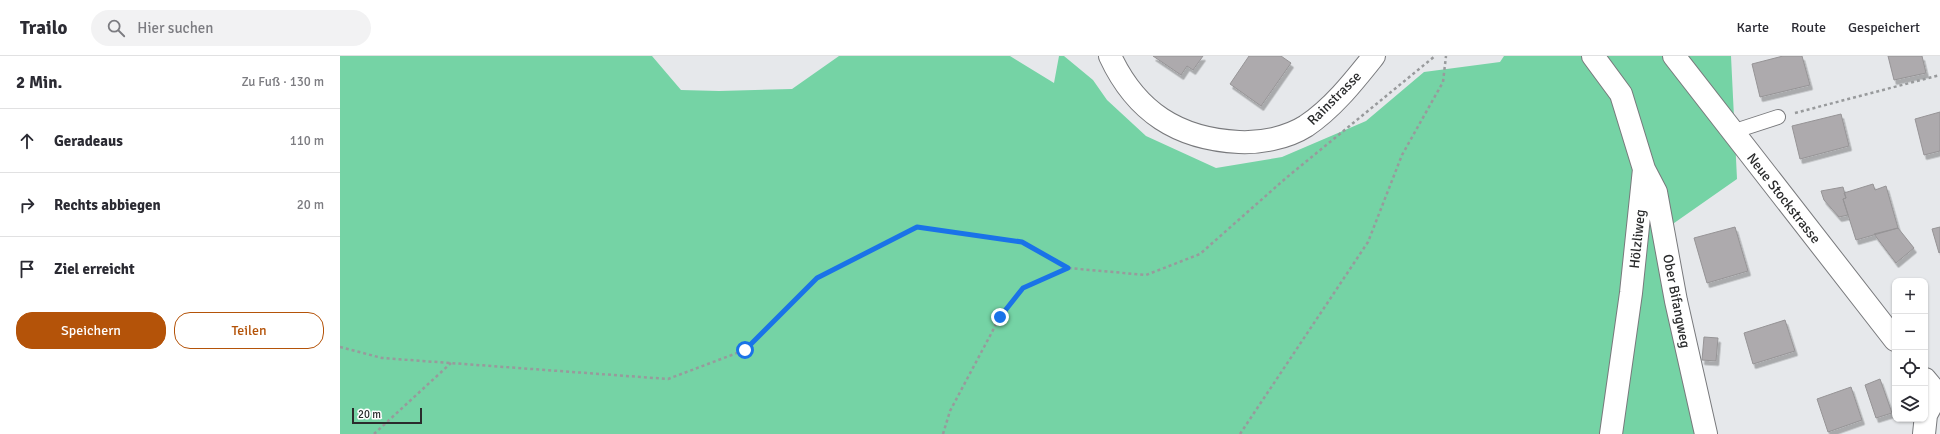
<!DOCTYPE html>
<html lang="de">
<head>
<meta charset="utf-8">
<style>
	body { margin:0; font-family:Signika,sans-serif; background:#f2f2f3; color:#2b2b33 }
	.controls { position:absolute; right:12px; bottom:12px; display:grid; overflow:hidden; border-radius:8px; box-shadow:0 1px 3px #0004 }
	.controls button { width:36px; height:36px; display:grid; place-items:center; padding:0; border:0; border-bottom:1px solid #e1e1e2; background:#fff; color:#2b2b33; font:20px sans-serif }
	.scale { position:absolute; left:12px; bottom:10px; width:70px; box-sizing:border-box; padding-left:4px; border:2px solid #2a2b2c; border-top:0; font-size:11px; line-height:14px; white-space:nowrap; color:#2a2b2c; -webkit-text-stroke:3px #fff; paint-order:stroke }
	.stop { position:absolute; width:12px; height:12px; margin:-9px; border:3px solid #1a73e8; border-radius:50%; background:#fff }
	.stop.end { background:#1a73e8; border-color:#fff; box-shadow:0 1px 4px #0008 }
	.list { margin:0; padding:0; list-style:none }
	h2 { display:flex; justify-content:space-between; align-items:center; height:52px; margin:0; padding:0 16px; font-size:17px }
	h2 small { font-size:13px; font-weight:400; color:#7c7c81 }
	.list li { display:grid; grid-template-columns:26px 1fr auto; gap:12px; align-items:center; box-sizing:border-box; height:64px; padding:0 16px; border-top:1px solid #e1e1e2 }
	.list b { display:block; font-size:15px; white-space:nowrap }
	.list em { font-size:13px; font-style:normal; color:#7c7c81 }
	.actions { display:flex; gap:8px; padding:12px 16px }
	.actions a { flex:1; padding:9px 0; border:1px solid #b45309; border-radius:16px; text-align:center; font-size:14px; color:#b45309 }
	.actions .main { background:#b45309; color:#fff }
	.icon { flex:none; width:22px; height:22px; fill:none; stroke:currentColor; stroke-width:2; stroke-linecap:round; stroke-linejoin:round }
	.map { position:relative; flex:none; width:1600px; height:378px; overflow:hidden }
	header { display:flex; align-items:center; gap:24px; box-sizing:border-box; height:56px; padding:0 20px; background:#fff; border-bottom:1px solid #e1e1e2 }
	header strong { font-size:19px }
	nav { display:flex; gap:22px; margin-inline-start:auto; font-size:14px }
	.search { width:280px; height:36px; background:#f2f2f3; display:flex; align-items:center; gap:10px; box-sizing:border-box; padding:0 14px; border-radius:22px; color:#7c7c81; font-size:15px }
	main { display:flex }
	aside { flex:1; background:#fff }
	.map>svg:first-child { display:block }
	.green { fill:#75d3a5 }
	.building { fill:#adaaad; stroke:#969496; filter:url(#shadow) }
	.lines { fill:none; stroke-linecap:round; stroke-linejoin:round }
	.service-casing { stroke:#78797c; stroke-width:16 }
	.minor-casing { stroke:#78797c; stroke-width:24 }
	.tertiary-casing { stroke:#78797c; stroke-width:24 }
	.path { stroke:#989a9c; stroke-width:2.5; stroke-dasharray:3 3; stroke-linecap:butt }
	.service { stroke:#fff; stroke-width:14 }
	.minor { stroke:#fff; stroke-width:22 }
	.tertiary { stroke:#fff; stroke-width:22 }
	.route { stroke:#1a73e8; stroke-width:5 }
	.labels { text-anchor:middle; stroke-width:3.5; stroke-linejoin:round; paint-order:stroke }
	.street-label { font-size:14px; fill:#2a2b2c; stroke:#fff }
</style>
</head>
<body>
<header>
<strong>Trailo</strong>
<div class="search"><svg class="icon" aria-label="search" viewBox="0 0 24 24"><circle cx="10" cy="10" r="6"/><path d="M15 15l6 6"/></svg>Hier suchen</div>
<nav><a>Karte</a><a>Route</a><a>Gespeichert</a></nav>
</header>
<main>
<aside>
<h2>2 Min.<small>Zu Fuß · 130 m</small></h2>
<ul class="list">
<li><svg class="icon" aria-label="ahead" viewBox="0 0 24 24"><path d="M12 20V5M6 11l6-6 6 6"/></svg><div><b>Geradeaus</b></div><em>110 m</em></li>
<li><svg class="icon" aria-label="right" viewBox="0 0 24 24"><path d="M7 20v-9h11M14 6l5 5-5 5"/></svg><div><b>Rechts abbiegen</b></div><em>20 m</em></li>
<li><svg class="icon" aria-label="arrive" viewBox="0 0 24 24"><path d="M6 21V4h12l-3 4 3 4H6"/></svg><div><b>Ziel erreicht</b></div></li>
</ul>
<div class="actions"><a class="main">Speichern</a><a>Teilen</a></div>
</aside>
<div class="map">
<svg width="1600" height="378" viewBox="0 0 1600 378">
	<defs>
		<filter id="shadow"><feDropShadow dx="2.5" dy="4.5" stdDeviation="0" flood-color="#0004"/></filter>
	</defs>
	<rect width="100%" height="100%" fill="#e6e8eb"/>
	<path class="green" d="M0,0H312L341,34L379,35L452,33L499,0H670L714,27L719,0H724L753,24L767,44L806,80L876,112L942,101L1026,65L1084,16L1160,6L1164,0H1391L1397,123L1327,172L1360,378H0Z"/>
	<path class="building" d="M813,0H863L853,14L847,10L841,19Z
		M909,0H941L951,7L921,50L890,28Z
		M1443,0H1462L1470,29L1420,41L1412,8Z
		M1548,0H1582L1586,17L1554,24Z
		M1600,56V95L1584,99L1575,63Z
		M1501,58L1509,90L1460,103L1452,70Z
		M1533,128L1535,134L1546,130L1558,172L1516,184L1503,143L1506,142L1504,137Z
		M1503,131L1506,142L1503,143L1508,159L1499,161L1484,144L1481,135Z
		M1395,171L1408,215L1367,227L1354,182Z
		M1600,171V196L1599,197L1592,173Z
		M1558,172L1574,192L1556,207L1534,178Z
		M1445,264L1455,295L1413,308L1404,277Z
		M1364,281L1378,282L1376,305L1362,304Z
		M1540,323L1552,357L1536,362L1525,329Z
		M1511,331L1522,364L1488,376L1477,343Z"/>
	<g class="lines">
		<defs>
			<path id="service" d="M1392,76L1438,61"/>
			<path id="minor" d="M770,0C796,56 838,83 899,86C921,87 947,82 966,70C993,52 1014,25 1034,0
				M1253,0L1281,38L1304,113L1291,237L1271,378
				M1304,113L1316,136L1336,245L1366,378
				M1584,378L1586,359L1597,338"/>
			<path id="tertiary" d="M1334,0L1555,284
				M1585,323L1600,341"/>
		</defs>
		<use href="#service" class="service-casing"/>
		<use href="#minor" class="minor-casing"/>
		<use href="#tertiary" class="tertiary-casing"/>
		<path class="path" d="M1455,57L1600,19
			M0,291L42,302L328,323L405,294L477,222L577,171L682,186L728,212L806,219L860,198L946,122L1095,0
			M34,378L111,307
			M603,378L610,355L660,261L683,232L728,212
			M900,378L1028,186L1062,99L1103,26L1106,0"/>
		<use href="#service" class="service"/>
		<use href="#minor" class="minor"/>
		<use href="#tertiary" class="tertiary"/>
	</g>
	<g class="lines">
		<path class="route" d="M405,294L477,222L577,171L682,186L728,212L683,232L660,261"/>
	</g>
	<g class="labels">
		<g class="street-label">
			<text transform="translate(994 42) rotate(-45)" y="5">Rainstrasse</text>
			<text transform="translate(1444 142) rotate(52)" y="5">Neue Stockstrasse</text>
			<text transform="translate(1297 183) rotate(-84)" y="5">Hölzliweg</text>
			<text transform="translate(1337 245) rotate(79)" y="5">Ober Bifangweg</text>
		</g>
	</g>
</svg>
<div class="controls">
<button>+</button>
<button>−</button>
<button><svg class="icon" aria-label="locate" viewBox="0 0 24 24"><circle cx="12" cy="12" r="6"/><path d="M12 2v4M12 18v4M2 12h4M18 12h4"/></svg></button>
<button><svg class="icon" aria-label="layers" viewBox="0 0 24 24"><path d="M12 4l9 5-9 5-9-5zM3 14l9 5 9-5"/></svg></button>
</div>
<div class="scale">20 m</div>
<div class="stop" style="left:405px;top:294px"></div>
<div class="stop end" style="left:660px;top:261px"></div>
</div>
</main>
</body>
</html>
